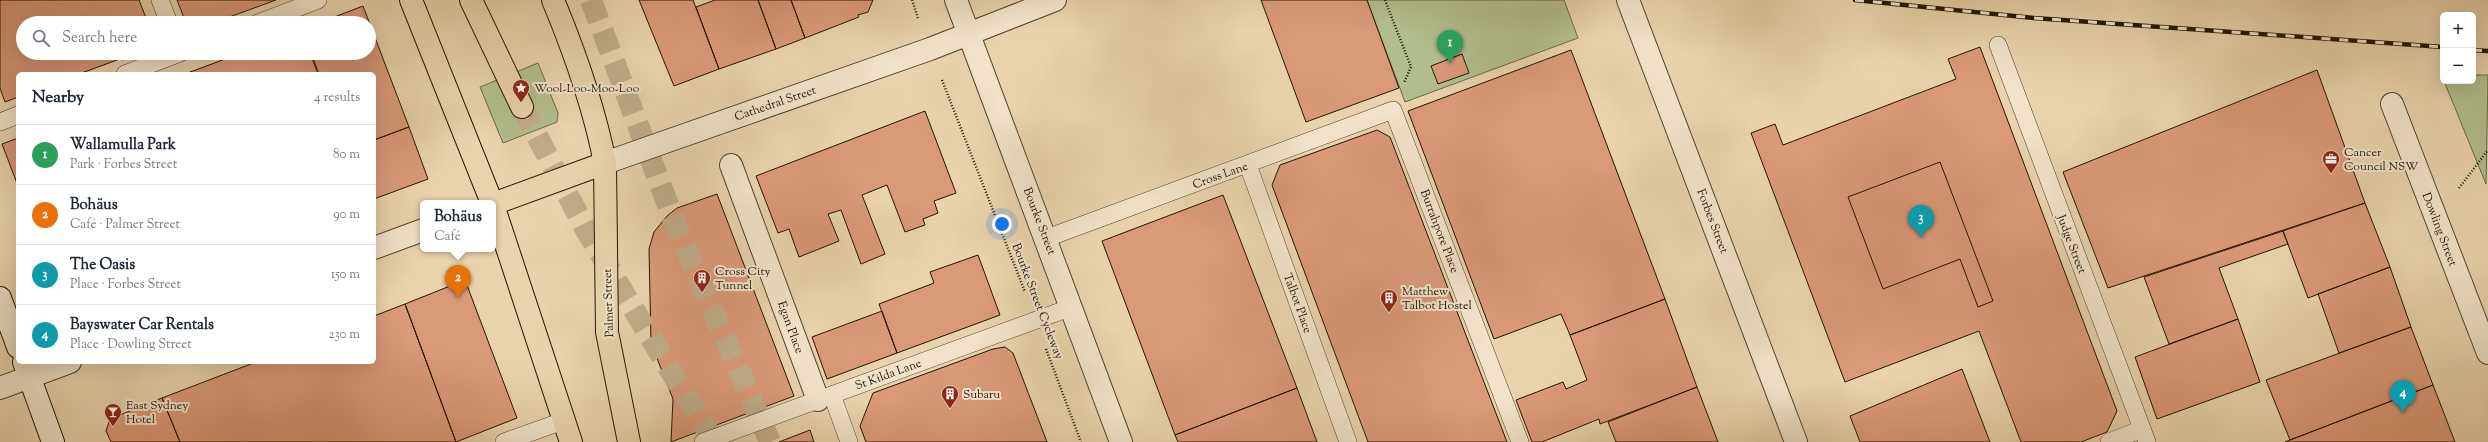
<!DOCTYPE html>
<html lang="en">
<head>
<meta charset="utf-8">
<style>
	body { margin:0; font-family:"Sorts Mill Goudy",serif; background:#f2f2f3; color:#1f2937 }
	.controls { position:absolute; right:12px; top:12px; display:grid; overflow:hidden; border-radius:6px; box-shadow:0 4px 16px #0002 }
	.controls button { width:36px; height:36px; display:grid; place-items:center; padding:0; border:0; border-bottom:1px solid #e0e1e3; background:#fff; color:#1f2937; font:20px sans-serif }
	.you { position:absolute; left:1002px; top:224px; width:14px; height:14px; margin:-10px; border:3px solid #fff; border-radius:50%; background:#1a73e8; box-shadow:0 0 0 6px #1a73e833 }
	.badge { display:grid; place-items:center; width:26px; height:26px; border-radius:50%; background:#7c3aed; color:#fff; font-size:13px; font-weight:700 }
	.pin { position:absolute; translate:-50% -33px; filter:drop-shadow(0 1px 2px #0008) }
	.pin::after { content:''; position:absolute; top:21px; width:14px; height:12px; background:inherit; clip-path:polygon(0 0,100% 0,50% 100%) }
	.popup { position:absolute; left:420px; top:200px; width:76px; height:52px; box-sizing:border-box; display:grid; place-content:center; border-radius:6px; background:#fff; filter:drop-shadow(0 1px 3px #0005); font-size:13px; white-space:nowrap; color:#747a83 }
	.popup b { font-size:15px; color:#1f2937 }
	.popup::after { content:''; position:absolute; left:50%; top:100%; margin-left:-8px; border:8px solid transparent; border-top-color:#fff }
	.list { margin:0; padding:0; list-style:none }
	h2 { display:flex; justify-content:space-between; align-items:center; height:52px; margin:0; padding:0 16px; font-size:17px }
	h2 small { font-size:13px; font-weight:400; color:#747a83 }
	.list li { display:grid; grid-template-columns:26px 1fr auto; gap:12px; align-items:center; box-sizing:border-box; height:60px; padding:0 16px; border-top:1px solid #e0e1e3 }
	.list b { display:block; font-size:15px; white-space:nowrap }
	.list p { margin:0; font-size:13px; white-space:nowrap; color:#747a83 }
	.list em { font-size:13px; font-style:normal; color:#747a83 }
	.icon { flex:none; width:22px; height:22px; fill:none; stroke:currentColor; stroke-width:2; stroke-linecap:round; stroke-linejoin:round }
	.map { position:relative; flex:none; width:2488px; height:442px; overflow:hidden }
	.search { position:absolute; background:#fff; box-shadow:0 4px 16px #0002; left:16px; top:16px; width:360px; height:44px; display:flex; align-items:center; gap:10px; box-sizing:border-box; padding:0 14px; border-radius:22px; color:#747a83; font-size:15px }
	.panel { position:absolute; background:#fff; box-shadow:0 4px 16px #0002; left:16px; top:72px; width:360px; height:292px; border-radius:6px }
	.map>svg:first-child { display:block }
	.green { fill:#b2bd8d; stroke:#6a694a }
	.building { fill:#da9979; stroke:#231506 }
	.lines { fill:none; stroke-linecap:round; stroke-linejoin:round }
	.highway-tunnel { stroke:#c1ac8b; stroke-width:22; stroke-dasharray:22 11; stroke-linecap:butt }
	.lane-casing { stroke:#544430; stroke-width:18 }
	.street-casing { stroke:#544430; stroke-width:24 }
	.secondary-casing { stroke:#231506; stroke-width:24 }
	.primary-casing { stroke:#231506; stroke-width:24 }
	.highway-casing { stroke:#231506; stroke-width:24 }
	.path { stroke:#231506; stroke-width:2.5; stroke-dasharray:1 2; stroke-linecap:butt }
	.lane { stroke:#f1e2c9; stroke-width:17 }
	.street { stroke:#f1e2c9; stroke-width:22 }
	.secondary { stroke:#f1e2c9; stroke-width:22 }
	.primary { stroke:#e9d2ac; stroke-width:22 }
	.highway { stroke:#e9d2ac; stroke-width:22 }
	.rail-casing { stroke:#231506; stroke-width:4.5 }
	.rail { stroke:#f1e2c9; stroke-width:3; stroke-dasharray:9; stroke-linecap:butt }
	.labels { text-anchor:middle; stroke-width:4; stroke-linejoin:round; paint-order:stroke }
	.poi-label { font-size:12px; fill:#231506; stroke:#f1e2c9; text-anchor:start }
	.street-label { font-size:12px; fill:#231506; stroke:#f1e2c9 }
</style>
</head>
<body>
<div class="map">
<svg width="2488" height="442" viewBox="0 0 2488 442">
	<rect width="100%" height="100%" fill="#e9d2ac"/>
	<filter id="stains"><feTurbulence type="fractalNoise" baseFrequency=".005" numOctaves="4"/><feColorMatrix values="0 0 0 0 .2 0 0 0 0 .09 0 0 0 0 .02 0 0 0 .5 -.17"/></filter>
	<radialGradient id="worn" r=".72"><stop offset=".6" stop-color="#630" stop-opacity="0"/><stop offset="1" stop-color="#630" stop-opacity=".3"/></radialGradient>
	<path class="green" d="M1367,0H1564L1578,38L1405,102Z
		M538,63L558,113L557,122L503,143L480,87Z
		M2473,75H2488L2486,184L2444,81H2473Z"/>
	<path class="building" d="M0,0H139L148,23H23V53H136L79,74H18V97L5,102L0,88Z
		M177,0H276L213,23H186Z
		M639,0H693L719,69L674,86Z
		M715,0H758L776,49L719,69L696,7Z
		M758,0H791L805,38L776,49Z
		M791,0H873L868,12L858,15L859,17L805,38Z
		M1261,0H1367L1399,88L1306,122Z
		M363,6L409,127L374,140V74H319L311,53H369V23H319Z
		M1980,47L2117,411L2107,432L2081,442H2021L1979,331L1845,382L1751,133L1775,124L1783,145L1956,79L1948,59Z
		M1571,50L1665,299L1570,335L1561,314L1494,339L1408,111Z
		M241,53H310L318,74H185Z
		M1462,54L1469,73L1438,84L1431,66Z
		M2317,70L2365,203L2108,288L2063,172Z
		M925,111L956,193L934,201L938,213L923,219L925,225L905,232L887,185L862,195L885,254L861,264L841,210L828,214L839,241L799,257L789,229L778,233L756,176Z
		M409,127L428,179L374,199V140Z
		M1377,130L1390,137L1507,442H1368L1272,185L1280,165Z
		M18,138V186L2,144Z
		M1940,162L1993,301L1978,307L1960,259L1883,289L1848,197Z
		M717,194L794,396L671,442L673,399L651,343L649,249L654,232L667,216L677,208Z
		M1223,195L1297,388L1175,435L1102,241Z
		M2365,203L2390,267L2308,298L2283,231Z
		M2283,231L2288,244L2219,268L2238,319L2169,344L2144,277Z
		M978,255L1000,315L897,353L879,304L934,283L930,272Z
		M2390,267L2411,327L2339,353L2318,294Z
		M465,280L517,418L456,442L405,304Z
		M1665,299L1697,387L1600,424L1599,419L1542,442H1532L1516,400L1563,382L1566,389L1587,380L1570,335Z
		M405,304L456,442H180L162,398L256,362H374V316Z
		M882,311L897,353L827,379L812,337Z
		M2238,319L2260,382L2157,419L2135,357Z
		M2411,327L2433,385L2290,440L2266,380Z
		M1005,347L1013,353L1047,442H866L860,426L873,393L993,349Z
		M1962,369L1990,442H1860L1850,416Z
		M2433,385L2455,442H2285L2290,440Z
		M1697,387L1718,442H1616L1608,422Z
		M1297,388L1317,442H1178L1175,435Z
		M162,398L180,442H111L106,431L110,419Z
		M810,430L814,442H779Z"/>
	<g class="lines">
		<path class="highway-tunnel" d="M591,0L674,221L770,442
			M522,107L586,230L688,400L715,442"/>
		<defs>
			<path id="lane" d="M160,0L169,23
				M258,23L318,0
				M1998,45L2147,442
				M125,74L180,53
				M0,122L18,115
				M1248,165L1348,442
				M1047,238L1393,110L1520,442
				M832,395L849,442
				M504,442L563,421
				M703,442L1072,307
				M2109,442L2142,429"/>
			<path id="street" d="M956,0L1121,442
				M1628,0L1796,442
				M2392,104L2488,353
				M605,163L930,49L1055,0
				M731,165L818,400
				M374,248L423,230
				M0,388L70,362"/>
			<path id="secondary" d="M0,298L18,347
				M24,362L53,442"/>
			<path id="primary" d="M411,0L492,203
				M493,204L605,163L607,332L629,442
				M493,205L571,442"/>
			<path id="highway" d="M471,0L522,107
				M553,0C575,53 594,106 605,163"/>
		</defs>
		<use href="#lane" class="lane-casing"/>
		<use href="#street" class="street-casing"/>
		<use href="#secondary" class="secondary-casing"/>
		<use href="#primary" class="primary-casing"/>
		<use href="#highway" class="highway-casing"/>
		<path class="path" d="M912,0L918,18
			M1385,0L1411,67L1404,83
			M942,80L1025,292
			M2459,188L2488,150
			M1046,349L1081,442"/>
		<use href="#lane" class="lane"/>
		<use href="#street" class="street"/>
		<use href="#secondary" class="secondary"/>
		<use href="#primary" class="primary"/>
		<use href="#highway" class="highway"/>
		<defs>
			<path id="rail" d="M1855,0L2034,18L2443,47
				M2473,50L2488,51"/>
		</defs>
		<use href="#rail" class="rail-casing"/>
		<use href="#rail" class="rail"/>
	</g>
	<defs>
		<symbol id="sight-pin" viewBox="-11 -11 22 30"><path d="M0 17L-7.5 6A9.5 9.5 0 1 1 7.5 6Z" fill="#8f2418" stroke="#f1e2c9"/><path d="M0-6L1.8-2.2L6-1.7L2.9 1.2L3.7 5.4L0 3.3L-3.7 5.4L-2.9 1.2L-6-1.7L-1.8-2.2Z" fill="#fff"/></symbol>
		<symbol id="office-pin" viewBox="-11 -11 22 30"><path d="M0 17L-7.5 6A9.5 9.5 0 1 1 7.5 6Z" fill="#8f2418" stroke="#f1e2c9"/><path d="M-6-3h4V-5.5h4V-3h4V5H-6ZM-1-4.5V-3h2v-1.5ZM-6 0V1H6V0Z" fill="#fff"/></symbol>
		<symbol id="building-pin" viewBox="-11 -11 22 30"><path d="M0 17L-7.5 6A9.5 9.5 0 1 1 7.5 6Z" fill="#8f2418" stroke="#f1e2c9"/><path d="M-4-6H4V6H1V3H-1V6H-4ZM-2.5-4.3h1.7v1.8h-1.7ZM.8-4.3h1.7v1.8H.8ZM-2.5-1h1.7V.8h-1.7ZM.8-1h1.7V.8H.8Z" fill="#fff"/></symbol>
		<symbol id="bar-pin" viewBox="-11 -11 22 30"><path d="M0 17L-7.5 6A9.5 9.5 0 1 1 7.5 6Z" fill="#8f2418" stroke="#f1e2c9"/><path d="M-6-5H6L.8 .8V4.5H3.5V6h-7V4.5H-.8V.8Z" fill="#fff"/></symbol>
	</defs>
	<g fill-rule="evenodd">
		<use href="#sight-pin" x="511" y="78" width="20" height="27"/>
		<use href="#office-pin" x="2321" y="149" width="20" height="27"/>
		<use href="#building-pin" x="692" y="268" width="20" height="27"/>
		<use href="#building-pin" x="1379" y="288" width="20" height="27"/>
		<use href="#building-pin" x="940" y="384" width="20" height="27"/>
		<use href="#bar-pin" x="103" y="402" width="20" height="27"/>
	</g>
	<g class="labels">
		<g class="poi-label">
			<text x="534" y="92">Wool-Loo-Moo-Loo</text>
			<text x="2344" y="156">Cancer<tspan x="2344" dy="14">Council NSW</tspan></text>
			<text x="715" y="275">Cross City<tspan x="715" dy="14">Tunnel</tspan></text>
			<text x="1402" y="295">Matthew<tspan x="1402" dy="14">Talbot Hostel</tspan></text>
			<text x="963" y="398">Subaru</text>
			<text x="126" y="409">East Sydney<tspan x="126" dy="14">Hotel</tspan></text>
		</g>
		<g class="street-label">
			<text transform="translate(775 103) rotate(-19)" y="4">Cathedral Street</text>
			<text transform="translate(1220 175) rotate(-20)" y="4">Cross Lane</text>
			<text transform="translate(1040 221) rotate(69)" y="4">Bourke Street</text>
			<text transform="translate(1713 221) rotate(69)" y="4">Forbes Street</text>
			<text transform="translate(2440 229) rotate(69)" y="4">Dowling Street</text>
			<text transform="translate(1440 231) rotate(69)" y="4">Burrahpore Place</text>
			<text transform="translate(2072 244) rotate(69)" y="4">Judge Street</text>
			<text transform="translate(1038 301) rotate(69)" y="4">Bourke Street Cycleway</text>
			<text transform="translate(608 303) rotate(-92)" y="4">Palmer Street</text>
			<text transform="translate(1298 303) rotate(70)" y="4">Talbot Place</text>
			<text transform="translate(791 327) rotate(70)" y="4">Egan Place</text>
			<text transform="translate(888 374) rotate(-20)" y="4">St Kilda Lane</text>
		</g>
	</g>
	<rect width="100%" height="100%" filter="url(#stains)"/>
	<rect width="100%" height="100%" fill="url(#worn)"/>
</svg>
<div class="controls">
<button>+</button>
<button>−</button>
</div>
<div class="you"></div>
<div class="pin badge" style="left:1450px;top:63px;background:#2e9e5b">1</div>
<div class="pin badge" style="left:458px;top:298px;background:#e8710a">2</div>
<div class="popup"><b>Bohäus</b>Café</div>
<div class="pin badge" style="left:1921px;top:238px;background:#0f9aa8">3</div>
<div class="pin badge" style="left:2403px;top:413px;background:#0f9aa8">4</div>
<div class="search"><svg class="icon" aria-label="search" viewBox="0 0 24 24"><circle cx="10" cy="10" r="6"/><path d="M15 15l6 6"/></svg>Search here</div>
<section class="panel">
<h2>Nearby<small>4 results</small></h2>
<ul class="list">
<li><span class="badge" style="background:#2e9e5b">1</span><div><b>Wallamulla Park</b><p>Park · Forbes Street</p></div><em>80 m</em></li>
<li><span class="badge" style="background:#e8710a">2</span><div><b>Bohäus</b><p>Café · Palmer Street</p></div><em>90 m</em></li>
<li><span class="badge" style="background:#0f9aa8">3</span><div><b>The Oasis</b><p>Place · Forbes Street</p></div><em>150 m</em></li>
<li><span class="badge" style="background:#0f9aa8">4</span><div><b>Bayswater Car Rentals</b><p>Place · Dowling Street</p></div><em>230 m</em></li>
</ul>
</section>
</div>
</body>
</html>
